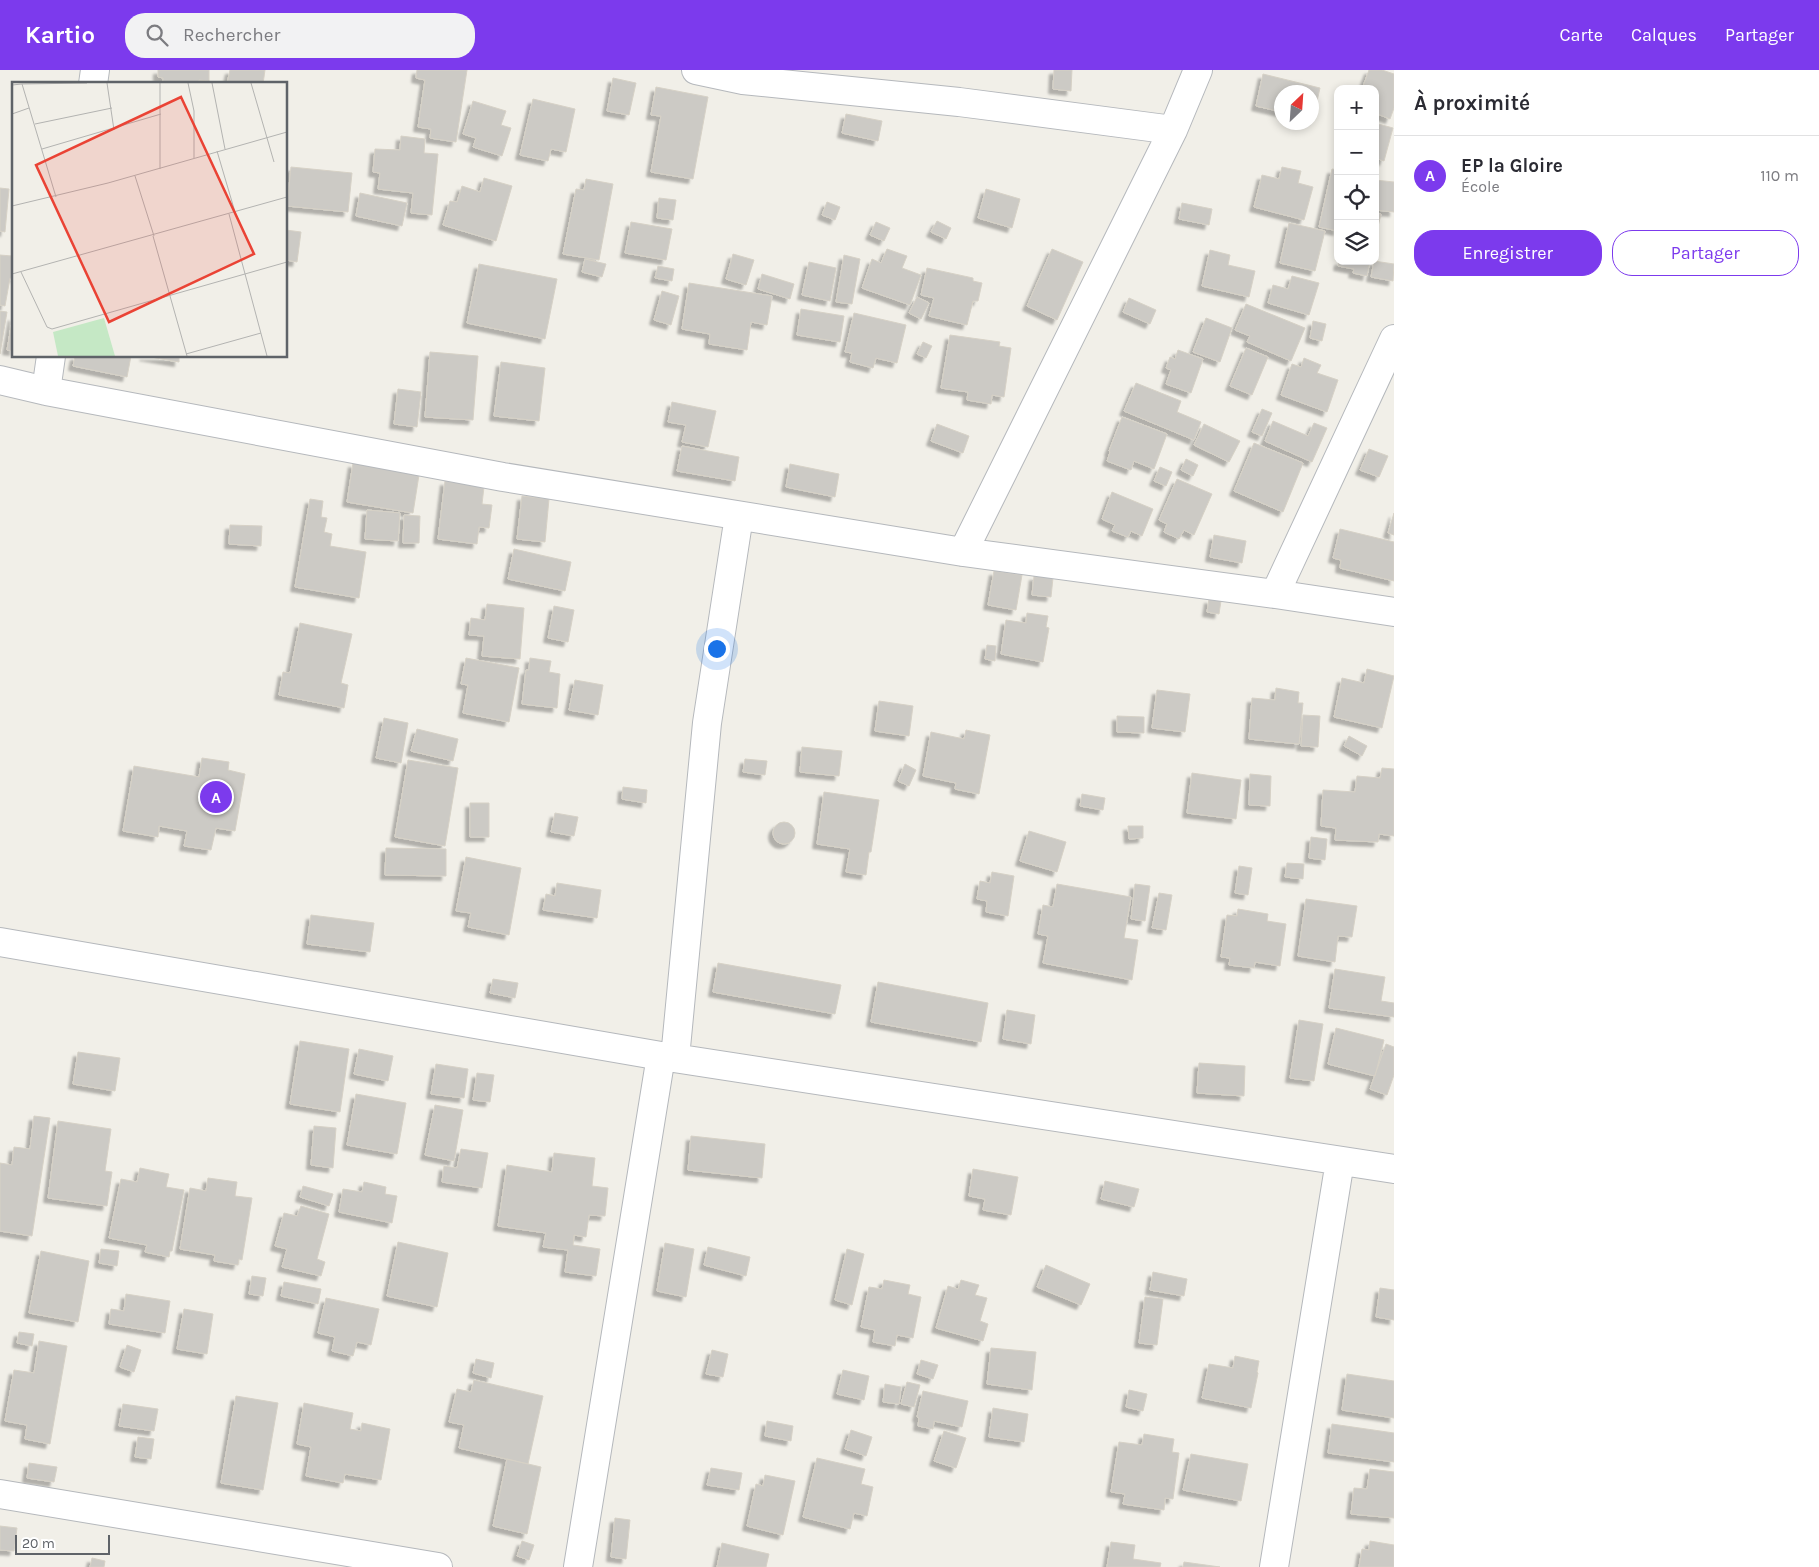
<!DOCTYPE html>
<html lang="fr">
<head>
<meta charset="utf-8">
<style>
	body { margin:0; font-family:Karla,sans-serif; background:#f2f2f3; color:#2b2b33 }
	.controls { position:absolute; right:15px; top:15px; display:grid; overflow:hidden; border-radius:10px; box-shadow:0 2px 8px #0003 }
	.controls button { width:45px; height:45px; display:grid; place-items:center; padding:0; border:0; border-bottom:1px solid #e1e1e2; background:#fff; color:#2b2b33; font:25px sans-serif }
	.compass { position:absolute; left:1274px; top:15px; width:45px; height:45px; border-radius:50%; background:#fff; box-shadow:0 2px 8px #0003; rotate:25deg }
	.scale { position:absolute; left:15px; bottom:12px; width:95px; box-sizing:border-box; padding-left:5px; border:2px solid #5f6368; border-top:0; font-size:14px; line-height:18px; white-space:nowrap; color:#5f6368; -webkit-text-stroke:4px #fff; paint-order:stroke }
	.you { position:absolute; left:716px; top:578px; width:18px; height:18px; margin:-12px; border:4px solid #fff; border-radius:50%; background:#1a73e8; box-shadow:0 0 0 8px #1a73e833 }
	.badge { display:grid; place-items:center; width:32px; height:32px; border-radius:50%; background:#7c3aed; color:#fff; font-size:16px; font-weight:700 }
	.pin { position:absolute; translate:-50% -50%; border:2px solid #fff; box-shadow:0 1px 5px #0006 }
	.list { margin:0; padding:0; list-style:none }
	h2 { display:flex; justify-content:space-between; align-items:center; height:65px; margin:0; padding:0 20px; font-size:21px }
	h2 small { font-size:16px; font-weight:400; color:#7c7c81 }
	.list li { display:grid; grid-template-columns:32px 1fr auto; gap:15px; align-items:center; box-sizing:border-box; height:80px; padding:0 20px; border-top:1px solid #e1e1e2 }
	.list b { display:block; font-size:19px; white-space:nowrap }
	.list p { margin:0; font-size:16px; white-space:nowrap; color:#7c7c81 }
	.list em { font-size:16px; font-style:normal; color:#7c7c81 }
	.actions { display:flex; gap:10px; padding:15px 20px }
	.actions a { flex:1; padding:11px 0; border:1px solid #7c3aed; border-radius:20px; text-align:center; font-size:18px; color:#7c3aed }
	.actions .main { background:#7c3aed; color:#fff }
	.icon { flex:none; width:28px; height:28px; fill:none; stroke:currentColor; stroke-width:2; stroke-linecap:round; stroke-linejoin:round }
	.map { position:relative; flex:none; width:1394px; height:1497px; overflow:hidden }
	header { display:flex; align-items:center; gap:30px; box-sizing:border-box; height:70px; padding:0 25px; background:#7c3aed; color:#fff }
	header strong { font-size:24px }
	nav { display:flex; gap:28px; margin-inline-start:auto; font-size:18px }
	.search { width:350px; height:45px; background:#f2f2f3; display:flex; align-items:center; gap:12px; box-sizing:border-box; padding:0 18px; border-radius:20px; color:#7c7c81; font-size:19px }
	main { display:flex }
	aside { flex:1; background:#fff }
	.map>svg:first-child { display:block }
	.building { fill:#cccac5; stroke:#d6d1c6; filter:url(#shadow) }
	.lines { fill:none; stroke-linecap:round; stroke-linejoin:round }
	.minor-casing { stroke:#b5b8bc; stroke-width:30 }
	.minor { stroke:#fff; stroke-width:28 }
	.inset-road { fill:none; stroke:#b3b3b1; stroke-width:1 }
	.view { fill:#ea4335; fill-opacity:0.15; stroke:#ea4335; stroke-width:2.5 }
	.inset-edge { fill:none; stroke:#5f6368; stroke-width:2.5 }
</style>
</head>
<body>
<header>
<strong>Kartio</strong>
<div class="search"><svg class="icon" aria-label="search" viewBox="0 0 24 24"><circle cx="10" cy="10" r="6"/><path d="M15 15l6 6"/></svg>Rechercher</div>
<nav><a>Carte</a><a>Calques</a><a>Partager</a></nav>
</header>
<main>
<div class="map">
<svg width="1394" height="1497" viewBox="0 0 1394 1497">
	<defs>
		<filter id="shadow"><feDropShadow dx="-4.5" dy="4.5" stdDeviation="1" flood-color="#0004"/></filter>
	</defs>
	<rect width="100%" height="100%" fill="#f1efe8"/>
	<path class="building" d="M158,0H209V11L199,10L198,14H163V8L158,7Z
		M230,0H265L263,14H227Z
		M417,0H467L456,72L430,68L431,59L418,57L425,10L416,8Z
		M1054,0H1072L1071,21L1053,19Z
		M1369,0H1382L1394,4V38L1390,49L1375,43V19H1362Z
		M1263,4L1320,18L1313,49L1312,22H1282V42L1256,36Z
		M613,8L636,13L629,45L607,41Z
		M656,17L708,27L693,109L651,102L661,46L651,45Z
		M533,29L575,39L566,82L551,79L548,91L520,85Z
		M473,31L506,41L501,55L511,58L502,86L473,77L476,68L463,64Z
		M846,44L882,51L878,71L842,63Z
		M1375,53L1393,58L1384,91L1375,88Z
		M401,66L425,69L424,83L438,84L432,145L411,143L413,123L378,119L380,103L373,102L375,79L400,80Z
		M291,97L352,103L348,142L287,136Z
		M1282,97L1301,101L1298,113L1313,117L1304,150L1254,137L1262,105L1279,109Z
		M1332,99L1338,100V161L1319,157Z
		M484,108L512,116L496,171L443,155L450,131L457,132L462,116L480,122Z
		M586,109L613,114L599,190L563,184L576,119L584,120Z
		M1375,110L1394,112V142L1375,140Z
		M0,118L9,119L5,162L0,161Z
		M986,119L1020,129L1012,158L978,148Z
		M360,123L407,133L402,156L356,146Z
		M659,128L676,130L673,150L657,148Z
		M827,132L840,137L835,150L822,145Z
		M1182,133L1212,139L1209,155L1179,149Z
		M1375,143L1381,144L1375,169Z
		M937,151L951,158L946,169L931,162Z
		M631,152L672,159L666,190L625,183Z
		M876,152L890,158L884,171L870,165Z
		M1289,153L1325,161L1315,201L1280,193Z
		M286,160L301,162L297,192L286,190Z
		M887,179L907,186L902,198L921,205L910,235L862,218L872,189L881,193Z
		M1052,179L1083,192L1057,250L1027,236Z
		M1210,180L1230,185L1228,195L1255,201L1249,227L1202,216Z
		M733,184L754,190L746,215L726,209Z
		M0,185L12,186L14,188V208H10L5,236L0,235Z
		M844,185L860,189L852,234L836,232Z
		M585,189L606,194L602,207L582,202Z
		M1339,191H1370L1367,206L1353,203L1354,199L1338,196Z
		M1374,191L1394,194L1393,211L1371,207Z
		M809,192L836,198L830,231L802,225Z
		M479,194L557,209L545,269L467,253Z
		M658,196L674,199L672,211L655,208Z
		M927,198L973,208V211L982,213L978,231H973L967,255L929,246L934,228L921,225Z
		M762,204L794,214L790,229L758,219Z
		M1292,206L1319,213L1309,245L1268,233L1273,215L1288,219Z
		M689,213L772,226L767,255L751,252L747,280L709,274L710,264L682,259Z
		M662,221L679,226L671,255L654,250Z
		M917,227L929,233L921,249L909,243Z
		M1129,228L1156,240L1150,254L1123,242Z
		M1246,234L1305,258L1291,291L1247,272L1250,266L1235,260Z
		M801,239L844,246L840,272L797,265Z
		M0,241L7,242L0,284Z
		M854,243L906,255L897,293L876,288L873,298L850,292L852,283L845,282Z
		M13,246L14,247V281L7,280Z
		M1206,248L1232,258L1220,292L1193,282Z
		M1313,251L1326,254L1322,271L1310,268Z
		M950,265L1000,272L999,276L1011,278L1004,327L992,325L991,334L967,330L968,322L941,318Z
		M923,272L932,276L926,288L917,284Z
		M1246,278L1268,287L1252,325L1230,316Z
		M1178,280L1203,289L1191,323L1166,314L1171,300L1166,298L1170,287L1175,289Z
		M430,282L478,286L473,350L425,347Z
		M75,286H131L127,307L73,296Z
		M144,286H179V292Z
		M1304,288L1321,295L1317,303L1338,310L1327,342L1281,325L1292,294L1301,297Z
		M501,292L545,298L539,351L494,346Z
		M1136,313L1181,331L1177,342L1201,352L1194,370L1124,341Z
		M398,319L421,322L417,357L394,354Z
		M672,332L716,341L708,377L682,372L686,355L668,352Z
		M1262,339L1272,343L1262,366L1252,362Z
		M1122,347L1167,364L1154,399L1134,391L1131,400L1107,391L1110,382L1109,381Z
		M1273,351L1308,366L1314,353L1327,358L1312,392L1265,371Z
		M937,354L969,366L963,383L931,371Z
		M1204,354L1240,371L1229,392L1194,375Z
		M1254,373L1303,393L1283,442L1234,421Z
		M682,376L739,387L735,411L677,401Z
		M1369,379L1388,386L1379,407L1360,400Z
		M1186,389L1198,395L1193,406L1181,400Z
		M353,393L419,405L413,443L347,432Z
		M790,394L839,404L835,427L786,417Z
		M1160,397L1172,402L1166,416L1154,411Z
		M1177,409L1212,424L1194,465L1184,460L1179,469L1164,462L1167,454L1159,450Z
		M445,411L484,417L482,434L492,435L489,458L479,457L477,474L438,469Z
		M1112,422L1153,439L1142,466L1131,461L1128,467L1112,461L1115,455L1102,449Z
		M522,426L549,429L545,472L517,469Z
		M310,429L323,431L321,447L327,448L324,462L332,464L330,476L366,482L359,528L295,517Z
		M367,440L400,443L398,471L365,469Z
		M1394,443V465L1388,463Z
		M404,445L420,446L419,473H403Z
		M230,455L262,456L261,476L229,474Z
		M1340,459L1394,472V511L1340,498L1341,490L1333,488Z
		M1214,465L1246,471L1242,493L1210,487Z
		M514,479L571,492L565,521L508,509Z
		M994,501L1022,505L1016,540L988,535Z
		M1034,506L1053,508L1051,527L1032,525Z
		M1209,529L1221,531L1219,544L1207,542Z
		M487,534L524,538L520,589L482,586L484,566L469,565L471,548L485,550Z
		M554,536L574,540L568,572L548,568Z
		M1027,543L1048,546L1046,557L1049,558L1043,592L1001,584L1006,550L1026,553Z
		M300,553L352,564L341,613L348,615L344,638L279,625L283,602L290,603Z
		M987,575L996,576L995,591L985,589Z
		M466,588L519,598L509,652L463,643L468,615L461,614Z
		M530,588L551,591L549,602L560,604L557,638L522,634L526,600H529Z
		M1367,599L1394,606L1382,658L1334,647L1342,608L1364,613Z
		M575,610L603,615L598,645L569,640Z
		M1276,618L1299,622L1298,633H1303L1299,674L1249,669L1252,628L1275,630Z
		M1157,620L1190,624L1185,662L1152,658Z
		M879,631L913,636L909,666L875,661Z
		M1303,645L1320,646L1318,677L1301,676Z
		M1117,646L1144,647V663L1117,662Z
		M384,648L408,653L401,693L376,688Z
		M417,659L458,669L453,691L411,681Z
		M966,660L990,665L979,724L955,719L956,713L923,706L931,662L964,669Z
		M1349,666L1367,676L1362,686L1344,676Z
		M802,677L842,681L839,706L800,702Z
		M202,688L229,692L228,700L245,704L235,761L216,758L211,780L184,776L187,761L159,756L158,767L123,761L134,696L199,707Z
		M745,689L767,691L765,705L743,702Z
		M408,690L458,698L445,776L395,767Z
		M905,694L916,700L909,716L898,711Z
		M1382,698L1394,699V766L1379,764L1378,772L1335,770L1336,758L1321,756L1323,720L1355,722L1357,706L1380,708Z
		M1192,703L1241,710L1236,749L1187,743Z
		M1250,704L1271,706L1270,736L1249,735Z
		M623,717L647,720L646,733L622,729Z
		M824,722L879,730L871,782H869L866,805L846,802L850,779L817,774Z
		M1082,724L1105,728L1103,740L1080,736Z
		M470,733H489V767H470Z
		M555,743L578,747L574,766L551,762Z
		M773 763a11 11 0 1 1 22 0a11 11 0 1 1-22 0Z
		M1128,756H1143V768L1129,769Z
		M1029,761L1066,772L1057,802L1020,791Z
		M1311,767L1327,769L1325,790L1309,788Z
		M386,778L446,779V806L385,805Z
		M466,787L521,798L509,865L468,857L471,843L456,841Z
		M1287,793L1304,794L1303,809L1285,807Z
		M1239,796L1252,798L1248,825L1235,823Z
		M992,802L1014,806L1008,846L986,842L987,831L977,829L980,811L990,813Z
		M557,813L601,820L597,848L543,840L546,824L555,826Z
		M1057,814L1131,827L1124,868L1138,870L1132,910L1043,893L1048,866L1038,864L1043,835L1053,837Z
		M1135,814L1150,816L1145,851L1131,849Z
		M1159,823L1172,825L1166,860L1152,858Z
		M1306,829L1357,836L1352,867L1338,866L1335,892L1298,886Z
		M1238,839L1268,844L1267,851L1286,854L1280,896L1255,892L1254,898L1229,895L1230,888L1221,887L1227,845L1237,846Z
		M311,845L374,853L370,882L307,874Z
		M718,893L841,915L835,944L713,922Z
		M1335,899L1385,907L1381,931L1394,933V947L1329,938Z
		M493,909L518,913L515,928L490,923Z
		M878,912L988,933L981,972L871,952Z
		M1007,940L1035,945L1031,974L1003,969Z
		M1299,950L1323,954L1314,1011L1290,1008Z
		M1336,958L1384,970L1375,1006L1328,994Z
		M300,971L349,979L340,1042L290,1034Z
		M1386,974L1394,977V1005L1387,1025L1370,1019Z
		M359,979L393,986L388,1011L354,1004Z
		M78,982L120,988L115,1021L73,1014Z
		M1199,993L1245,996L1244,1026L1197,1023Z
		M436,994L468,999L464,1028L431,1024Z
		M477,1003L494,1005L490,1032L473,1030Z
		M356,1024L406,1033L397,1084L347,1075Z
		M435,1035L463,1040L454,1091L425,1085Z
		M34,1046L50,1048L32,1166L0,1161V1093L12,1095L14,1077L30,1079Z
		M58,1051L111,1059L105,1101L112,1102L107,1136L48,1128Z
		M314,1056L336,1058L333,1098L311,1095Z
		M691,1066L765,1074L762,1108L688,1100Z
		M461,1079L488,1083L482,1118L442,1112L444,1096L457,1098Z
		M554,1083L595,1088L592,1116L608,1118L605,1146L589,1145L586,1167L574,1165L573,1175L600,1179L596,1206L565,1202L568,1180L543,1177L546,1163L498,1156L507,1095L552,1102Z
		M140,1098L169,1104L166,1117L184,1120L172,1181H170L169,1187L145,1182L147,1175L109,1168L121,1109L137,1112Z
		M973,1099L1018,1107L1011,1145L983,1140L985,1129L969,1126Z
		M208,1108L237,1112L235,1126L252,1128L242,1190L239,1189L238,1195L214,1191L215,1185L180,1179L190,1118L206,1121Z
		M1105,1111L1139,1119L1134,1137L1101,1129Z
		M364,1112L386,1117L385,1124L397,1126L392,1153L339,1142L343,1119L362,1122Z
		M303,1116L333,1124L329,1136L300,1127Z
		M301,1136L329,1144L317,1189L325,1192L321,1206L282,1197L287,1179L275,1176L284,1143L297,1146Z
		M398,1172L448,1183L437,1237L387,1226Z
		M665,1173L694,1179L686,1227L657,1221Z
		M708,1177L750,1187L746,1206L704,1195Z
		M101,1179L119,1181L117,1196L99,1193Z
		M847,1179L864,1184L852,1235L835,1230Z
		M41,1181L89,1191L78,1252L29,1243Z
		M1046,1195L1090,1214L1081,1235L1037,1217Z
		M1153,1202L1187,1209L1184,1226L1150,1220Z
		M252,1206L266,1208L263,1226L249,1224Z
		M884,1210L910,1215L908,1224L921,1227L913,1268L897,1265L895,1276L873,1272L875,1260L861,1257L869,1217L882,1219Z
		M961,1210L979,1215L975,1225L987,1228L980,1251L988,1254L983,1271L936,1258L948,1216L958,1219Z
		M284,1212L321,1219L318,1234L281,1226Z
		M1380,1218L1394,1220V1250L1376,1247Z
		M126,1224L170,1231L165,1263L109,1254L111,1239L124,1241Z
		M1145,1227L1163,1229L1157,1275L1139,1273Z
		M326,1228L379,1239L371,1275L357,1272L353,1286L332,1281L335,1267L318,1263Z
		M184,1239L213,1244L207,1284L177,1279Z
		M19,1262L34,1264L32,1276L17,1273Z
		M39,1271L67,1276L50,1374L25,1369L27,1355L5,1351L14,1300L34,1303Z
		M127,1275L141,1280L134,1302L120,1297Z
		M991,1278L1036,1282L1032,1320L987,1314Z
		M712,1280L728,1284L723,1307L706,1304Z
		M1235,1286L1259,1291L1257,1302L1258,1303L1251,1338L1202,1328L1209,1294L1233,1298Z
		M476,1289L494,1293L491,1308L473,1303Z
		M921,1290L938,1295L933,1309L917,1304Z
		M843,1300L869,1306L864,1330L837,1324Z
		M1347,1304L1394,1311V1348L1342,1340Z
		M474,1310L543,1326L528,1394L459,1378L464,1355L449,1352L457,1319L471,1322Z
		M907,1312L920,1315L914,1337L901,1334Z
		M885,1314L901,1317L899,1334L883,1332Z
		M1129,1320L1147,1324L1143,1341L1126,1337Z
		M923,1321L968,1331L962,1357L934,1351L933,1359L918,1356L919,1348L917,1347Z
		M236,1326L278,1333L263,1420L221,1413Z
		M304,1333L353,1343L350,1359L361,1361L362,1353L390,1359L381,1410L345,1404L343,1413L306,1406L311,1377L297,1374Z
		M123,1334L158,1339L154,1361L119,1356Z
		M993,1338L1028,1344L1024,1372L989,1367Z
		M767,1351L793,1356L791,1371L765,1366Z
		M1332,1354L1394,1363V1392L1328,1383Z
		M851,1360L872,1367L866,1386L845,1379Z
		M944,1361L966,1368L956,1398L934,1391Z
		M1144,1364L1174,1369L1172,1382L1179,1383L1173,1429L1165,1428L1164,1440L1123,1434L1125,1424L1111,1422L1119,1372L1142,1375Z
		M138,1367L154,1369L151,1389L135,1387Z
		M1191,1384L1248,1394L1241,1431L1183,1420Z
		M817,1388L865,1399L861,1414L873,1417L867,1446L854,1443L850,1459L803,1447Z
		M507,1389L541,1397L527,1464L493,1456Z
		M29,1393L57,1397L54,1412L27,1408Z
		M711,1398L742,1403L739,1420L707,1415Z
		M1370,1399L1394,1402V1448L1351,1444L1354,1418L1367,1419Z
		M765,1405L795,1411L783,1465L747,1456L756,1414L763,1416Z
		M615,1448L630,1450L626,1489L611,1487Z
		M0,1456L17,1458L14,1481L0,1480Z
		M522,1471L534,1475L529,1490L517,1486Z
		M1370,1471L1394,1475V1497H1359L1362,1479L1369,1480Z
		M1111,1472L1135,1475L1133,1489L1161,1493L1160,1497H1107Z
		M722,1473L769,1484L766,1497H717Z
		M92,1488L105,1491L104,1497H90Z
		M1184,1492L1220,1497H1183Z"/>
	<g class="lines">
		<defs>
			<path id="minor" d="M696,0L743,10L959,32L1173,60
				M93,14L95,0
				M0,310L46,321L503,407L963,482L1275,524L1394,542
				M46,321L51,286
				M963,482L1173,60L1198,0
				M1275,524L1394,269
				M0,872L661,986L1394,1099
				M675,988L707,653L739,446
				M0,1424L438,1497
				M578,1497L661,986
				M1274,1497L1340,1091"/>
		</defs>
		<use href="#minor" class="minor-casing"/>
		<use href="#minor" class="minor"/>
	</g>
	<g transform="translate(12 12)">
		<rect width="275" height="275" fill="#f1efe8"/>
		<path d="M92,236L103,274H46L41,250Z" fill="#c5e8c5"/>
		<path class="inset-road" d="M95,1L102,48M176,1L182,29V76M200,1L213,67M239,1L262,80M10,2L75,1M0,3L10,2L44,115M0,32L17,26M23,42L100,26M30,67L149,32M205,69L223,130M148,87V1M123,94L142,154M0,124L96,101L275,50M217,132L255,274M141,154L175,274M9,190L35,245L40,247L275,180M0,192L275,115M174,272L249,251"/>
		<path class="view" d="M169,15L242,172L97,240L24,83Z"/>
		<rect width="275" height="275" class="inset-edge"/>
	</g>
</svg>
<div class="controls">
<button>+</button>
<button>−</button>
<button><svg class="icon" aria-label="locate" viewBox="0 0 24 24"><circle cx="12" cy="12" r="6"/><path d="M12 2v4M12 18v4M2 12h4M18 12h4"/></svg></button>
<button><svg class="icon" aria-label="layers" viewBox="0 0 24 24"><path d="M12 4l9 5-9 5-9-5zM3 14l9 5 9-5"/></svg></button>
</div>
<svg class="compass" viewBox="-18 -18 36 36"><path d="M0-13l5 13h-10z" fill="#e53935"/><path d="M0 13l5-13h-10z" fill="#7c7c81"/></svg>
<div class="scale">20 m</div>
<div class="you"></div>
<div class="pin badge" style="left:216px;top:727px">A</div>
</div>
<aside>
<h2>À proximité<small></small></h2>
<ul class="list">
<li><span class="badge">A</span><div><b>EP la Gloire</b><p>École</p></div><em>110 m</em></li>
</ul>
<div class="actions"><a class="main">Enregistrer</a><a>Partager</a></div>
</aside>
</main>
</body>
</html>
